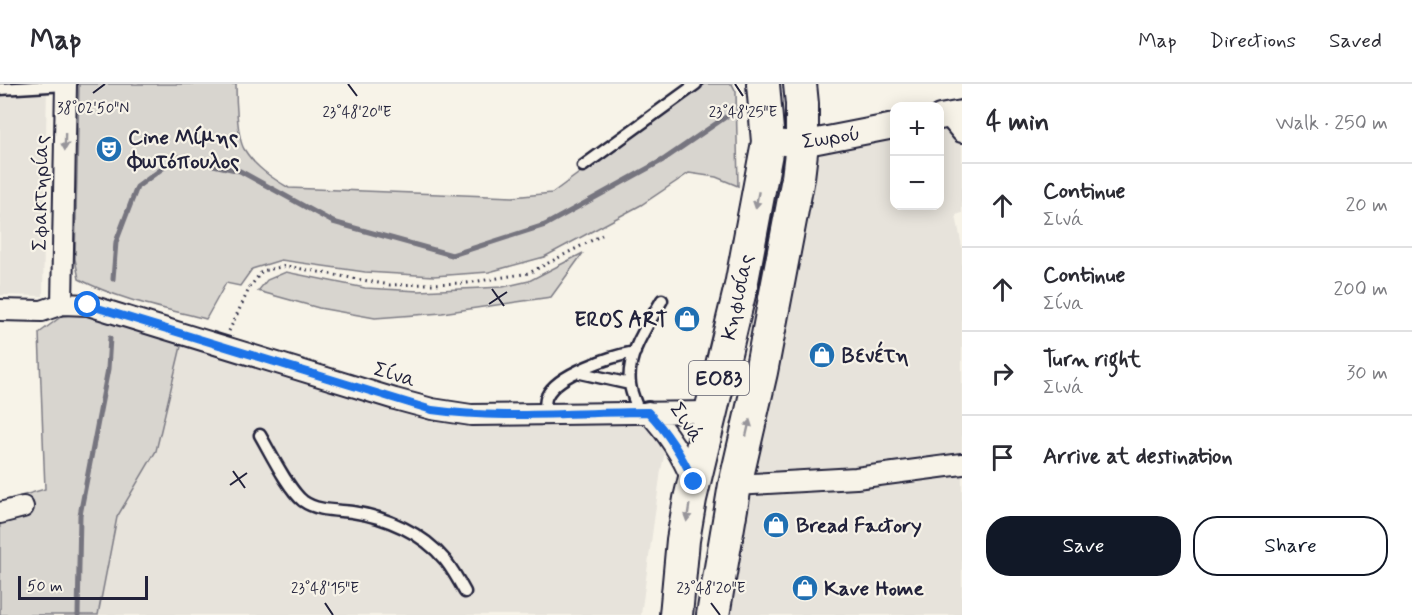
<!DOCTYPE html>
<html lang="en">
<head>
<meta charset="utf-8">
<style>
	body { margin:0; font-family:Mynerve,sans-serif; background:#f7f7f7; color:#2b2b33 }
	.controls { position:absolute; right:18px; top:18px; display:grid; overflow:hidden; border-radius:12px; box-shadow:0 3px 15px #0003 }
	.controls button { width:54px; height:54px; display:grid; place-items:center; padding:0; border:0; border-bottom:2px solid #e1e1e2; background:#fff; color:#2b2b33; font:30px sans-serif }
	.scale { position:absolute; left:18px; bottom:15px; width:130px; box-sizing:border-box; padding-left:6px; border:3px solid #22223b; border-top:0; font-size:16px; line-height:21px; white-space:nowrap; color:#22223b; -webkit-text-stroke:4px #f7f3e8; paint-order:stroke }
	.stop { position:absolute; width:18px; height:18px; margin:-14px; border:4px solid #1a73e8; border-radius:50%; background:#fff }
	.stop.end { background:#1a73e8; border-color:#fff; box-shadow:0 2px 6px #0008 }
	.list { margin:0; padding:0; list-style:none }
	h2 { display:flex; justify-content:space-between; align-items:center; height:78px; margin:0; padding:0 24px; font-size:26px }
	h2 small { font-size:20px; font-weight:400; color:#7c7c81 }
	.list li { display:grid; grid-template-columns:39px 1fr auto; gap:18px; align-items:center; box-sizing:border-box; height:84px; padding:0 24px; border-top:2px solid #e1e1e2 }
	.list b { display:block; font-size:22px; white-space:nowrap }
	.list p { margin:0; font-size:20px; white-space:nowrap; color:#7c7c81 }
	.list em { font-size:20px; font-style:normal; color:#7c7c81 }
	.actions { display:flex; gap:12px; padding:18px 24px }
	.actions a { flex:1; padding:14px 0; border:2px solid #111827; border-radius:24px; text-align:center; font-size:21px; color:#111827 }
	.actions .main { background:#111827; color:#fff }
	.icon { flex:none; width:33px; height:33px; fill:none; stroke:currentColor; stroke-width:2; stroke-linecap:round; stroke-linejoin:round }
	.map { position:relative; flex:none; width:962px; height:531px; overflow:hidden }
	header { display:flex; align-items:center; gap:36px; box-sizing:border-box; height:84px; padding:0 30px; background:#fff; border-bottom:2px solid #e1e1e2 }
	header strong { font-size:28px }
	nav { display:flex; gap:33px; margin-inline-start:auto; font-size:21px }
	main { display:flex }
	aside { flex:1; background:#fff }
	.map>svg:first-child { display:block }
	.built { fill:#e7e3db }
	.green { fill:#d8d5cf; stroke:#7d7c85; stroke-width:1.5 }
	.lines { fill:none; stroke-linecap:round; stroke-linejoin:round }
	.stream { stroke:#76747f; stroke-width:5 }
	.service-casing { stroke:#22223b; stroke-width:15 }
	.minor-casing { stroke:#22223b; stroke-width:24 }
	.tertiary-casing { stroke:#22223b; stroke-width:28 }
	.primary-casing { stroke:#22223b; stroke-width:36 }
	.path { stroke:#22223b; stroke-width:3; stroke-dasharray:1.5 4.5; stroke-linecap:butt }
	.service { stroke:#f7f3e8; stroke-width:10 }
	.minor { stroke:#f7f3e8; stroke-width:20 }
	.tertiary { stroke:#f7f3e8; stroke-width:24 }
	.primary { stroke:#f7f3e8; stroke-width:32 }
	.oneway { fill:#97959a }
	.route { stroke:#1a73e8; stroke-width:8 }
	.ticks { fill:none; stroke:#22223b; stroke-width:2 }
	.labels { text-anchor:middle; stroke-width:4.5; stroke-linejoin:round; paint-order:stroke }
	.shield { fill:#f7f3e8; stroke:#62616f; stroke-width:1.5 }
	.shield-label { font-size:20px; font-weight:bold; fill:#22223b }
	.poi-label { font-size:21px; font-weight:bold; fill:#22223b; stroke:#f7f3e8; text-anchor:start }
	.street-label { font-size:21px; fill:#22223b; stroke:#f7f3e8 }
	.ticks-label { font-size:15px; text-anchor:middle; fill:#22223b; stroke:#f7f3e8; stroke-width:4.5; stroke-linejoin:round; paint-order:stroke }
</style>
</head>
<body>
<header>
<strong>Map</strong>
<nav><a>Map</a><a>Directions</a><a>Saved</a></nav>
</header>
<main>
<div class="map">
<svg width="962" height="531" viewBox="0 0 962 531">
	<rect width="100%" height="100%" fill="#f7f3e8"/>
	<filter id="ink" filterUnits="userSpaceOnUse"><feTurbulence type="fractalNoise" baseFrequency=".0167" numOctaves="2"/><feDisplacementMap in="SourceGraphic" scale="12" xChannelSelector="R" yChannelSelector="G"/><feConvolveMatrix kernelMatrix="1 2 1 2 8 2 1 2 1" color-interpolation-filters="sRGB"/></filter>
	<g filter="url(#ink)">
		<path class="built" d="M0,0H47L43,212L0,211Z
			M945,44L955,47L962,55V129L956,131L962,163V531H731L736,475L813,79L826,66L894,53V122H940V45Z
			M183,254L352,308L399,326L482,340L643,336L666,364L661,386L641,531H98L117,433L156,367Z"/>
		<path class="green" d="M79,0H236C236,14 237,53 244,65C255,83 272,94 289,104L513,113L552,109L700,0H732L736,8L738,102L716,93L689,89L641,121L544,173L489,188L434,192L365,188L281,176L252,185L240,202L226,199L206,235C163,224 119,216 79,195L75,175Z
			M583,169L551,213L442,229L375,234L319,224L258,207L267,196L286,188L365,204L419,207L503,203L529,197Z
			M83,230L183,254L156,367L117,433L98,531H0V418L45,405L39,249L62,232Z"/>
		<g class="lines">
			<path class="stream" d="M113,195L116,158L137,103L178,73L240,87L333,138L452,171L545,141L663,76L730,30
				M78,531L80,431L108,285L110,254"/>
			<defs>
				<path id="service" d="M0,5L66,1
					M583,82L696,0
					M576,288L630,300
					M639,328C636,319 631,310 630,300C626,270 648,241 662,216
					M545,331C546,325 544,317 547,312C557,290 612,272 635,268
					M260,351C270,368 288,405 303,417C317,427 336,426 352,428C386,433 423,449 445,476C453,486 459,497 465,508"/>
				<path id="minor" d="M948,31L962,48
					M62,220L66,0
					M0,226L42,227L62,220L88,221L395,315L432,325L471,331L711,328
					M648,328C668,349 682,371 693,398
					M735,401L856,394L962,380
					M0,429L23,423"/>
				<path id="tertiary" d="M940,33L962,29
					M768,58L802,60L894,42"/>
				<path id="primary" d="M676,531L683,456L690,415L741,202L768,58L763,0
					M713,531L735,401L761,288L798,94L802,60V20L800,0"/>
			</defs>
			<use href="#service" class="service-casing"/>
			<use href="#minor" class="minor-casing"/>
			<use href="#tertiary" class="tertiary-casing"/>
			<use href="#primary" class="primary-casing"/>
			<path class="path" d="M229,247L250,203L262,187L286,182L390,201L467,199L529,189L602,151"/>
			<use href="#service" class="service"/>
			<use href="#minor" class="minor"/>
			<use href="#tertiary" class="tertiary"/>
			<use href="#primary" class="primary"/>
		</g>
		<defs><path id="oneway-solid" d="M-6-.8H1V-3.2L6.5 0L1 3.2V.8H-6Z" transform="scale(1.5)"/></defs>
		<g class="oneway">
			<use href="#oneway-solid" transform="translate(65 58) rotate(91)"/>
			<use href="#oneway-solid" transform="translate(757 116) rotate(101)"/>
			<use href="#oneway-solid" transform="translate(748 344) rotate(-77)"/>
			<use href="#oneway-solid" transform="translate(688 429) rotate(99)"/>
		</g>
	</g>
	<g class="lines" filter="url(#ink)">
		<path class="route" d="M88,221L432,326C503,336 575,328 648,328C668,349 682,371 694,398"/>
	</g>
	<path class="ticks" d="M348,0L357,12M735,0L743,12M93,9L105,0M492,205L504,222M489,220L507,208M233,387L245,404M230,401L247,389M325,519L333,531M711,519L720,531"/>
	<defs>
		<symbol id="theatre-disc" viewBox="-11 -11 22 22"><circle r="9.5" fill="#1f6fb2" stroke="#f7f3e8"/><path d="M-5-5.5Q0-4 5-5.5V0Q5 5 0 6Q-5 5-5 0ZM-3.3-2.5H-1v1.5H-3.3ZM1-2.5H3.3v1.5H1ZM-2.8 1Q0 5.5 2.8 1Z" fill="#fff"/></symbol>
		<symbol id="shop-disc" viewBox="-11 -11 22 22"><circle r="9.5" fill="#1f6fb2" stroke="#f7f3e8"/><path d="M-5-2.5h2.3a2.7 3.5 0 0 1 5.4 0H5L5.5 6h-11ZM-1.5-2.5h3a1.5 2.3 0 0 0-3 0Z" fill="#fff"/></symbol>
	</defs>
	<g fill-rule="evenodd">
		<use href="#theatre-disc" x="94" y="50" width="30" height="30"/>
		<use href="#shop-disc" x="672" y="220" width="30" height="30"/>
		<use href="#shop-disc" x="807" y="256" width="30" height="30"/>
		<use href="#shop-disc" x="761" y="426" width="30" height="30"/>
		<use href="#shop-disc" x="790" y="489" width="30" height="30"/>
	</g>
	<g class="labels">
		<rect class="shield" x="689" y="277" width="60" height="34" rx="4.5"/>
		<g class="shield-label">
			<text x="719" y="301">ΕΟ83</text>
		</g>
		<g class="poi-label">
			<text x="128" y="60">Cine Μίμης<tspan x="128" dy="24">Φωτόπουλος</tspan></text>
			<text x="668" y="242" text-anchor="end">EROS ART</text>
			<text x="842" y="278">Βενέτη</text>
			<text x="796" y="448">Bread Factory</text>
			<text x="824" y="511">Kave Home</text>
		</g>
		<g class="street-label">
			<text transform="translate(831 53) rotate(-9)" y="7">Σωρού</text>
			<text transform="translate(40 109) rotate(-89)" y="7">Σφακτηρίας</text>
			<text transform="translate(737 213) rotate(-78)" y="7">Κηφισίας</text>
			<text transform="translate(395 290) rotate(17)" y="7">Σίνα</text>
			<text transform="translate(687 338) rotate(56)" y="7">Σινά</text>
		</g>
	</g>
	<g class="ticks-label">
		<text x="93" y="29">38°02'50"N</text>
		<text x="357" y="33">23°48'20"E</text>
		<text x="743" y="33">23°48'25"E</text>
		<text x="325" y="509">23°48'15"E</text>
		<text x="711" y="509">23°48'20"E</text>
	</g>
</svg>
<div class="controls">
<button>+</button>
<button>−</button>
</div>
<div class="scale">50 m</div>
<div class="stop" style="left:88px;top:221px"></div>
<div class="stop end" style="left:694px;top:398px"></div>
</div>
<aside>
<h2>4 min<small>Walk · 250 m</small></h2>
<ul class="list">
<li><svg class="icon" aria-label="ahead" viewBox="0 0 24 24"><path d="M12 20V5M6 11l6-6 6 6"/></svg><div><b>Continue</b><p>Σινά</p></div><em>20 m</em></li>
<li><svg class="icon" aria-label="ahead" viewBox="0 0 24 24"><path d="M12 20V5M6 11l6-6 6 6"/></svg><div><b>Continue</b><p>Σίνα</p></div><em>200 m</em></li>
<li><svg class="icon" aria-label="right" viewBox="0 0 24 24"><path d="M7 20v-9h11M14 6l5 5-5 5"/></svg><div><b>Turn right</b><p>Σινά</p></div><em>30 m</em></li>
<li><svg class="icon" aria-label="arrive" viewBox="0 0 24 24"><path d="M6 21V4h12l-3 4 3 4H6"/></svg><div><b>Arrive at destination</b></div></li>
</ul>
<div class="actions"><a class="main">Save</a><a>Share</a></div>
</aside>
</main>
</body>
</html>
